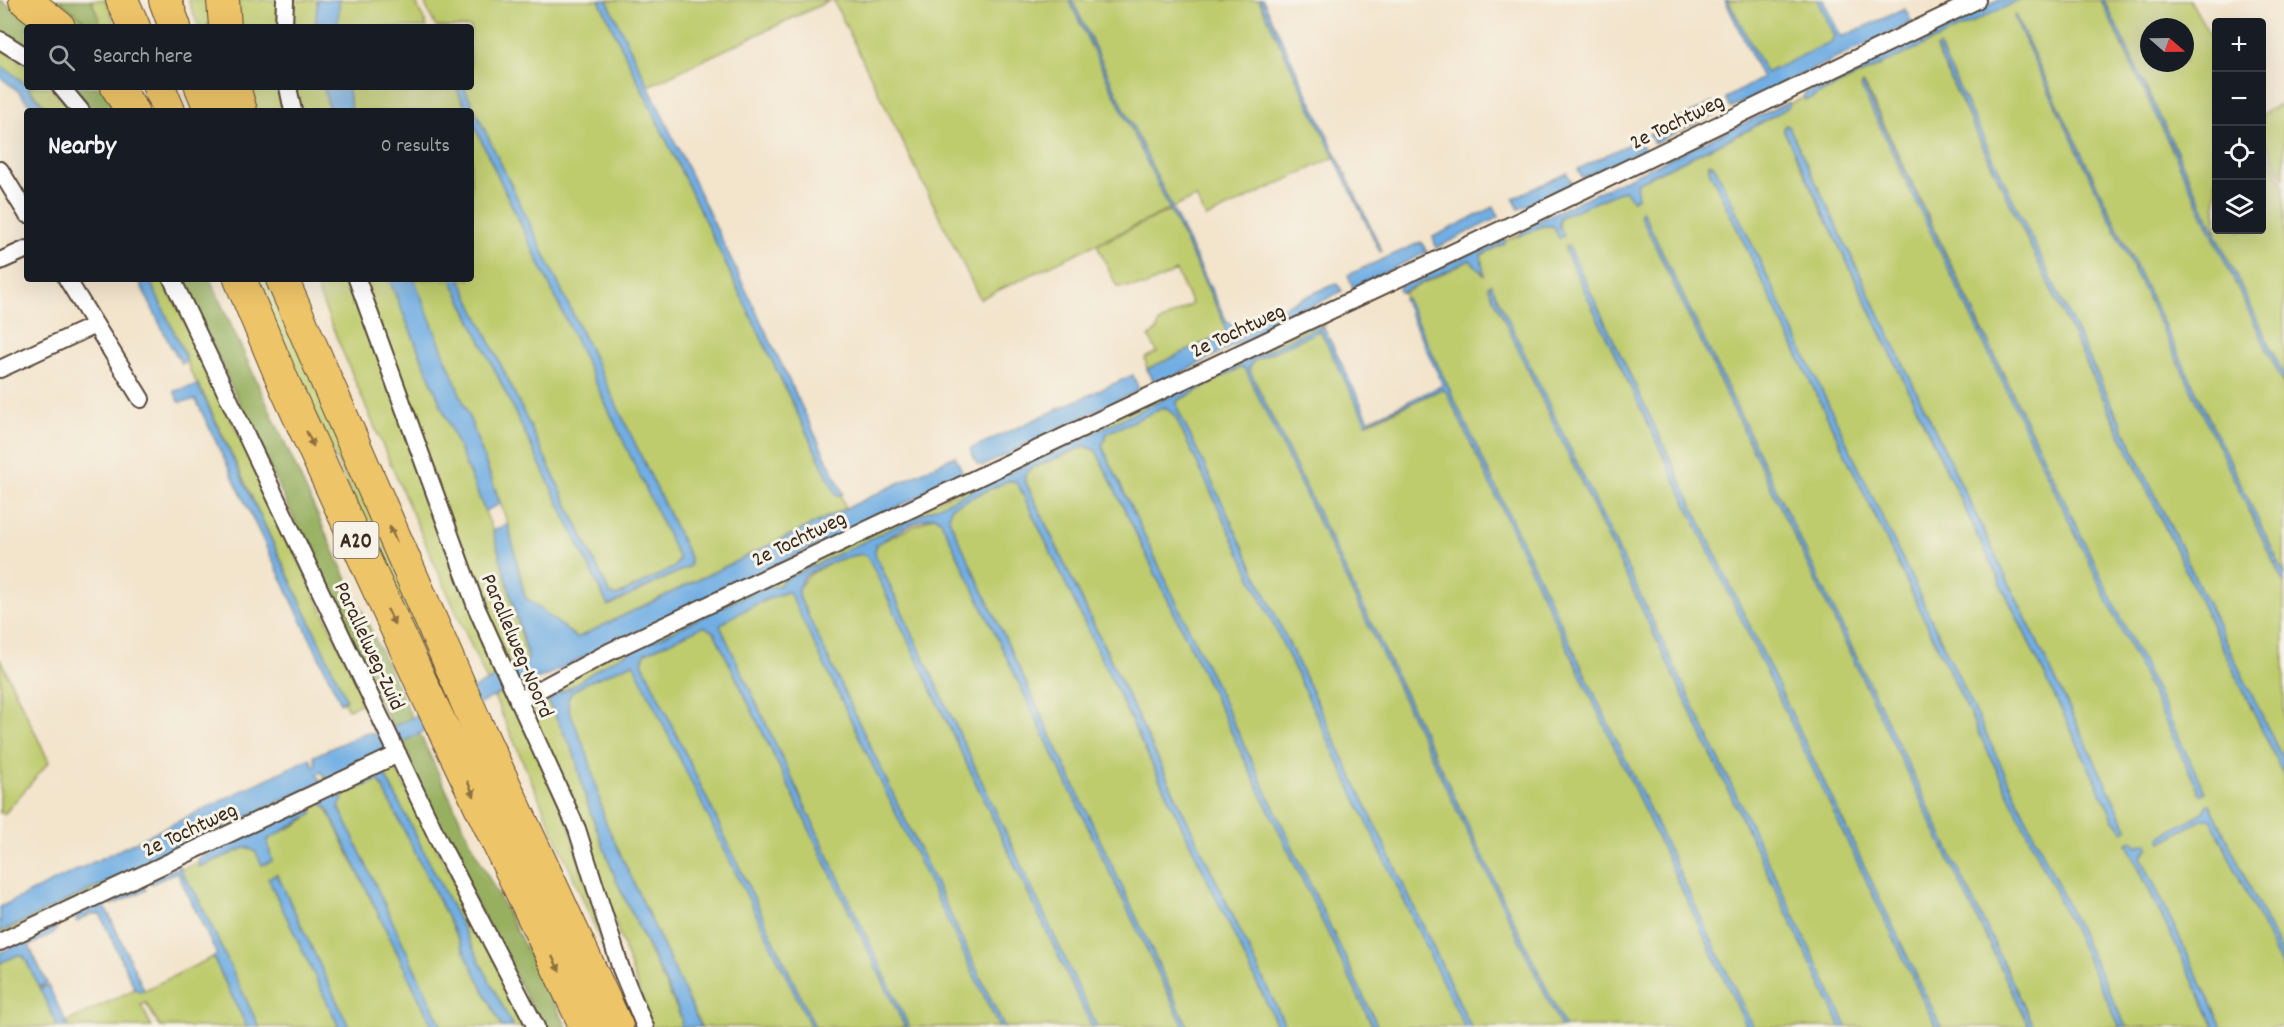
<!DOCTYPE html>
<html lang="en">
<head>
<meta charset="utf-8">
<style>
	body { margin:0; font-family:Dekko,sans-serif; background:#20242c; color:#f1f3f6 }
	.controls { position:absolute; right:18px; top:18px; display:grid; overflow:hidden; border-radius:6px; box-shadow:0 6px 24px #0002 }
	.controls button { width:54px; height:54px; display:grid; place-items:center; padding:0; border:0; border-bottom:2px solid #363941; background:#171b24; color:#f1f3f6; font:30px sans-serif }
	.compass { position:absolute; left:2140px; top:18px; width:54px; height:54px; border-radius:50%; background:#171b24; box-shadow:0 6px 24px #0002; rotate:110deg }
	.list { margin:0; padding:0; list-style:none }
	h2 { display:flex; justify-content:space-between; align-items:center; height:78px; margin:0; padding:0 24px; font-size:26px }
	h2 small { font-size:20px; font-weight:400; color:#9ea1a6 }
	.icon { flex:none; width:33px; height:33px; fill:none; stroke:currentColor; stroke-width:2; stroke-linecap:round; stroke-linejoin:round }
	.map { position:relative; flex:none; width:2284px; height:1027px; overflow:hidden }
	.search { position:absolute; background:#171b24; box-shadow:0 6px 24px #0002; left:24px; top:24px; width:450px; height:66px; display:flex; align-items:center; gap:15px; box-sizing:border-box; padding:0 21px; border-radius:6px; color:#9ea1a6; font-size:22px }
	.panel { position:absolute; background:#171b24; box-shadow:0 6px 24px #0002; left:24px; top:108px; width:450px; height:174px; border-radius:6px }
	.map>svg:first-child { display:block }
	.green { fill:#bfcc6e; stroke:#7d7b46; stroke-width:1.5; fill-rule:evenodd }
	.forest { fill:#97b061; stroke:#696d40; stroke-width:1.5 }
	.water { fill:#71aee3; stroke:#566c80; stroke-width:1.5 }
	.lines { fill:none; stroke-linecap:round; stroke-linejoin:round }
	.street-casing { stroke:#574638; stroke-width:20 }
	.highway-casing { stroke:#574638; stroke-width:34 }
	.street { stroke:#fff; stroke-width:16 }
	.highway { stroke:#eec469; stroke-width:32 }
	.oneway { fill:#8c6f40 }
	.labels { text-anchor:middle; stroke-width:6; stroke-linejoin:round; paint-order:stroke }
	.shield { fill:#f7f3e8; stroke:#73665b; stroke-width:1.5 }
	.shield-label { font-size:21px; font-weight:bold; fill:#3b2a1e }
	.street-label { font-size:22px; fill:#3b2a1e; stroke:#f7f3e8 }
</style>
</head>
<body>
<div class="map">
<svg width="2284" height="1027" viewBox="0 0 2284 1027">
	<rect width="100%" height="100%" fill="#f7f3e8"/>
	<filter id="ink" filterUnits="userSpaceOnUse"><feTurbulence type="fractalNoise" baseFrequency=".0167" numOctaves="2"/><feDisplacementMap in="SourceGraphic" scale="12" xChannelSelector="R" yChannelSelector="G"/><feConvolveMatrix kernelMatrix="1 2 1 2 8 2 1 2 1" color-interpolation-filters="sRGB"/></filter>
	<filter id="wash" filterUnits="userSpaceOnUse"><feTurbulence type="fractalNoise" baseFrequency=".008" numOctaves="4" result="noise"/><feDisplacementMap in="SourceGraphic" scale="24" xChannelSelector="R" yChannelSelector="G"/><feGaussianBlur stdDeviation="1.35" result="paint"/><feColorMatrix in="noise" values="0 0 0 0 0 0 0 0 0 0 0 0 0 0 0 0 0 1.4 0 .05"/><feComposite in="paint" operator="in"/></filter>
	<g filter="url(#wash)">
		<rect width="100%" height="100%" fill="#f3e4cc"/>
		<path class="green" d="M37,0H59L93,27H70Z
			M91,0H106L116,27H97L99,19Z
			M188,0H220L221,27H199Z
			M238,0H279L278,27H239Z
			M290,0H317L316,27H289Z
			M339,0H415L427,27H338Z
			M423,0H599L837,496H841L846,508L577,638L525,597L508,524L470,419L414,279H451L608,606L690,566V558L464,87H471V27H436Z
			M607,0H831L648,86Z
			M833,0H1069L1170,209L980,299Z
			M1072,0H1259L1335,157L1206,218L1196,197L1172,208Z
			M1728,0H1817L1834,36L1831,42L1766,73Z
			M2020,0H2101L2284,385V574L2015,15L2284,584V762L1942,52L1936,49L2284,776V958L2210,804L2205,811L2160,837L2162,842L2203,819H2211L2284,971V1027H2222L2141,857L2149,847L2147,843L2136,846L2127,844L2215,1027H2126L1713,164H1708L1709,170L2120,1027H2034L1643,212L1640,214L2029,1027H1941L1570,249L1565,247L1936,1027H1847L1491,284L1488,286L1841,1027H1753L1403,293L1470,260L1484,275L1481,255L1505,243L1506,240L1548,224L1553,226L1559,237L1563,235L1559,226L1560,217L1624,190L1633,200L1637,197L1636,183L1750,129L1790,104ZM1863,84L1866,87L2204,792ZM1787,125L1789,127L2127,828L2114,820L1783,129Z
			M2104,0H2190L2216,46V230H2262V141L2284,188V376ZM2149,27H2185V63H2149Z
			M0,48L27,66V86L0,65Z
			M28,87H51L73,111H50Z
			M247,87H283L288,111H253Z
			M294,87H324L329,111H299Z
			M347,87H456L467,111H352Z
			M2284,103V180L2262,134V114Z
			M471,119L679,559L675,567L616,596L610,594L460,279H471Z
			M1170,210L1224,322L1226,333L1147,369L1145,358L1157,352L1149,337L1157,330L1159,323L1192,304L1176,271L1145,286L1117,287L1097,245Z
			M149,279H164L366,702L348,709L344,702L346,698L201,389C193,378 188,369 185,355Z
			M253,279H271L597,1027Z
			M313,279H350L569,826L609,961C514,732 405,509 313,279Z
			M362,279H389L493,531L528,658L526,663L513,670L481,607Z
			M1323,319L1325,324L1321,326L783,580L780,585L757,590L605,664L568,689L552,695L548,702L574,753L587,803L616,880L682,1020L680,1027H652L577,815L529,710L531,703L593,663Z
			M1320,330L1368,423L1442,389L1447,392L1747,1027H1565L1249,369L1250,363L1253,361Z
			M1239,368H1244L1247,372L1561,1027H1471L1178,410L1177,401Z
			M1162,407L1170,410L1175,416L1465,1027H1378L1102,446L1107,433Z
			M1086,446L1096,451L1106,471L1373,1027H1286L1024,478L1027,472L1034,467Z
			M1004,481H1015L1019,486L1278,1027H1188C1108,858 1030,688 949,519L951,507Z
			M935,516L941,520L1184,1027H1097L875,554L876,545L883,541Z
			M861,554L866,555L875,571L1092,1027H1004L800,599L798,589C808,569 839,558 861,554Z
			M789,592L795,601L999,1027H909L720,626C729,616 776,594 789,592Z
			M704,626L714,632L905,1027H815L642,662L645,653Z
			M0,659L49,762L5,813H0Z
			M633,663L636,666L811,1027H701L605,821L588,756L569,710L568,699L572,692L586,683Z
			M376,755L375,759L0,936V932Z
			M392,767L396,769L529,1027H513L385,775L377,773Z
			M379,780L502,1027H442L339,807L343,798L341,795Z
			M322,804L326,807L433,1027H349L277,874L268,878L339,1027H259L195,892L181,873L182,869L197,863L200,867L247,847L256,852L262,865L272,861L266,846L270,837L296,825L312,814V809Z
			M18,955L24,957L39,987L43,986L40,989L58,1027H0V963Z
			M213,957L247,1027H160L146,1003L141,1005L152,1027H69L66,1022L135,989L141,992Z"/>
		<path class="forest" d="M0,0L47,27H27V51L0,34Z
			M59,0H91L99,19L97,27L89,24Z
			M70,87H105L122,111H90Z
			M181,279H210L348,582L476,853L567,1027H542L454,860Z"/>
		<path class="water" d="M317,0H339L338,27H316Z
			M599,0H607L843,493L841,496H837Z
			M1069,0H1072L1227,322L1236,328L1337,283L1342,291L1174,376L1155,383L1147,369L1226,333L1224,322Z
			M1259,0H1263L1382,251L1380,252Z
			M1725,0H1728L1766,73L1831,42L1834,36L1817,0H1823L1841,37L1905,9L1912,23L1730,108L1726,98L1762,78Z
			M1998,0H2020L1806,100L1803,97L1805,93Z
			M2101,0H2104L2284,376V385Z
			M2015,15L2284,574V584L2014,18Z
			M1939,46L2284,762V776L1936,48Z
			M0,65L20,79L49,111H35L18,91L0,77Z
			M1863,84L2205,792L2203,794H2200L1861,87Z
			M324,87H347L352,111H329Z
			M456,87H464L690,558V566L608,606L451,279H460L610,594L617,596L675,567L679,559L471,119V111H467Z
			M1789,102V107L1750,129L1636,183L1638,197L1633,200L1624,190L1560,217L1559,226L1564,236L1559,238L1553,226H1542L1519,236L1522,228Z
			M1712,103L1718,113L1654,143L1649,134Z
			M1785,125L1789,127L2127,828L2124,832L2114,820L1783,128Z
			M1639,139L1644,149L1582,178L1578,169Z
			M1710,163L1716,169L2126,1027H2120L1709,170Z
			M1567,173L1572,183L1519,209L1513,198Z
			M1494,207L1499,217L1436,248L1433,237Z
			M1642,210L1643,212L2034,1027H2029L1640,214Z
			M1502,238L1506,240L1505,243L1481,255L1484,275L1470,260L1401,293L1399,290L1400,286Z
			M1421,242L1427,252L1353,288L1348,275Z
			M1567,246L1570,249L1941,1027H1936L1565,250Z
			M138,279H149L185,355L186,361L182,364L169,343Z
			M389,279H414L470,419L500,504L485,511Z
			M1491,284L1836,1003L1847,1027H1841L1488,286Z
			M1406,298L1753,1027H1747L1447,393L1442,389L1366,423L1320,330L1253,361L1249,369L1565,1027H1561L1247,373L1244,368H1239L1177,401L1178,410L1471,1027H1465L1439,975L1175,416L1165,407L1107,433L1102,446L1378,1027H1373L1106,471L1096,451L1086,446L1034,467L1027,472L1024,479L1286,1027H1278L1019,486L1014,481L1010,480L951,507L949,519C1030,688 1108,858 1188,1027H1184L941,521L935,516C915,520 893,534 876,545L875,554L1097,1027H1092L875,571L866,555C854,552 815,568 805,576C802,579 800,585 798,589L800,599L1004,1027H999L789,592C776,594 729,616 720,626L909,1027H905L714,632L704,626L645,653L642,662L815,1027H811L633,663L586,683L572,692L568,699L569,710L588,756L605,821L701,1027H680L682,1020L677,1007L616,880L587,803L574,753L548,702L553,695L568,689L605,664L757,590L780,585L783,580L1318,326L1324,328L1369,420L1443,385L1403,299Z
			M1133,375L1139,390L983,466L977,464L970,449Z
			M198,385L346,698L341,703L196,400L179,402L174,391Z
			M955,456L962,471V476L545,676L519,684L326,780L322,772L317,774L321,782L0,932V907L310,758L313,766L316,765L314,756L365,733L378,734L526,663L528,658L493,531L508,524L525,597L577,638Z
			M377,773L385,775L513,1027H502L379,780L361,787L360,782Z
			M337,793L343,798L339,807L442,1027H433L327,807L322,804V801Z
			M2210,804L2284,958V971L2211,819H2203L2162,842L2160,840V837L2205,811L2206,805Z
			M307,806L312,809V814L267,840L272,861L262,865L256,852L247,847L199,867L198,859L238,837Z
			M2133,841L2137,846L2147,843L2149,846L2141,857L2222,1027H2215L2132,854L2127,843Z
			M180,866L182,873L195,892L259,1027H247L213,957L217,955L177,872L151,884L150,880Z
			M277,874L349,1027H339L268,878Z
			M143,883L146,890L111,905L108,899Z
			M103,902L144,990L141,992L135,989L100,914H91L77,922L75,917Z
			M52,927L57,928L55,932L29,946L47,983L39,987L24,956L18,955L0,963V953Z
			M48,985L66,1022L69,1027H58L40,989Z"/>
	</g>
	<g filter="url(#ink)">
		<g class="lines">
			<defs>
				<path id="street" d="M284,27L285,0
					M0,40L27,57
					M61,87L81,111
					M288,87L293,111
					M0,170L27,214
					M0,261L27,249
					M67,279L141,399
					M172,279L440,843L536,1027
					M357,279L477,609L577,829L621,969L645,1027
					M0,369L95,325
					M518,701L609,652L1511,225L1977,0
					M0,942L398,754"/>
				<path id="highway" d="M25,0L59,27
					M122,0L134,27
					M165,0L175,27
					M223,0L225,27
					M117,87L132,111
					M159,87L169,111
					M201,87L211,111
					M234,87L241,111
					M240,279L285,386L426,693L586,1027
					M282,279L475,721L617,1027"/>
			</defs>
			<use href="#street" class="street-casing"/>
			<use href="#highway" class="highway-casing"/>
			<use href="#street" class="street"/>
			<use href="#highway" class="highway"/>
		</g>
		<defs><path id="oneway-solid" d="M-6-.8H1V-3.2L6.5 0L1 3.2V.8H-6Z" transform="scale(1.5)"/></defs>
		<g class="oneway">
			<use href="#oneway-solid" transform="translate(310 439) rotate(65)"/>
			<use href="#oneway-solid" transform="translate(393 534) rotate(-114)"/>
			<use href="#oneway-solid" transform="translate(391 617) rotate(65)"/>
			<use href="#oneway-solid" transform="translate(471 789) rotate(65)"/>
			<use href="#oneway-solid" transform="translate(556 964) rotate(64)"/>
		</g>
	</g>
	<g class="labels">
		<rect class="shield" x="333.5" y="522" width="45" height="36" rx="4.5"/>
		<g class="shield-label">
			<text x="356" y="547">A20</text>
		</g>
		<g class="street-label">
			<text transform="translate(1676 120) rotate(-26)" y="8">2e Tochtweg</text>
			<text transform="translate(1237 329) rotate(-25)" y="8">2e Tochtweg</text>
			<text transform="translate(798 537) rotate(-26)" y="8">2e Tochtweg</text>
			<text transform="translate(371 645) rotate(65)" y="8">Parallelweg-Zuid</text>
			<text transform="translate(519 645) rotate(67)" y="8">Parallelweg-Noord</text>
			<text transform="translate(189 828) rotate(-25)" y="8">2e Tochtweg</text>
		</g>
	</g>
</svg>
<div class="controls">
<button>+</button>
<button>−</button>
<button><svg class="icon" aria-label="locate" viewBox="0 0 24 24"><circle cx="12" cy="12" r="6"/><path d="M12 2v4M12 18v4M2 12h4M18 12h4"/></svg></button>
<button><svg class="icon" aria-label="layers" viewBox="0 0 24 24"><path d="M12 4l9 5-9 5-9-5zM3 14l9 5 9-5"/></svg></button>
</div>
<svg class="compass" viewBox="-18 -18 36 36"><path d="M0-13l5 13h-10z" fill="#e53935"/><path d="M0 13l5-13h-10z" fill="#9ea1a6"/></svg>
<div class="search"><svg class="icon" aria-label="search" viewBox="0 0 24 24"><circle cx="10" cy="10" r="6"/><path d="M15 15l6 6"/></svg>Search here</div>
<section class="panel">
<h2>Nearby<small>0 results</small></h2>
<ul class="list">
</ul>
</section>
</div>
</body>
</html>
